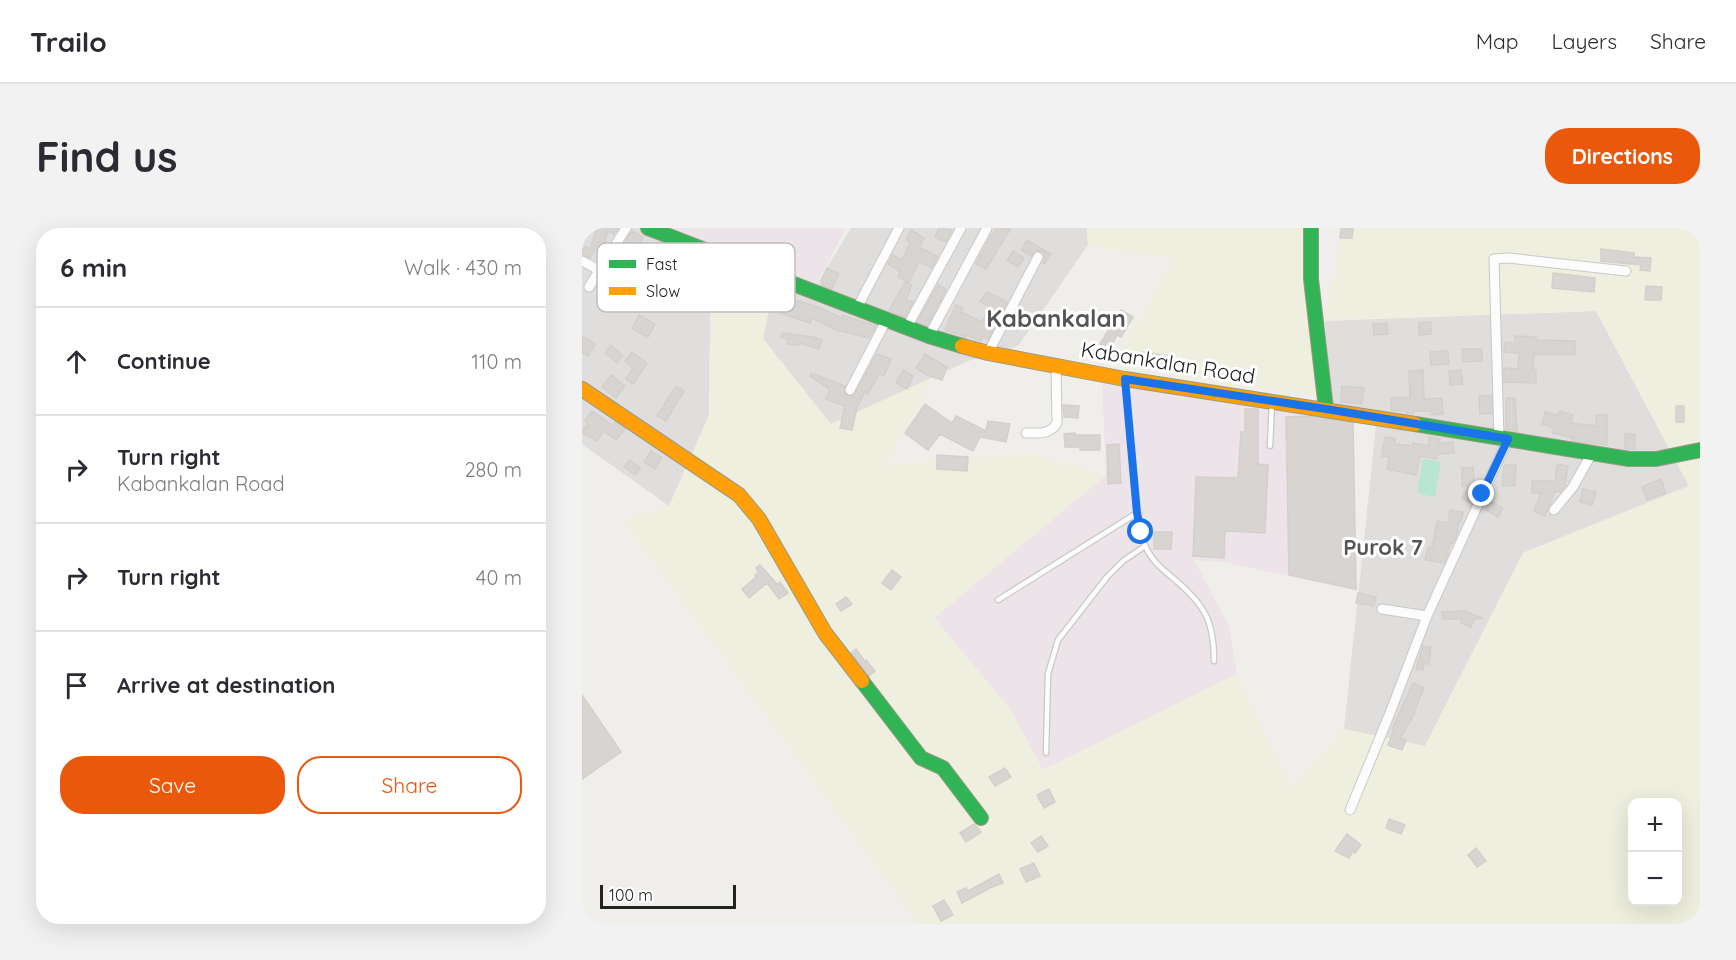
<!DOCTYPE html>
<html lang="en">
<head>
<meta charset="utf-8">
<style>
	body { margin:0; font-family:Quicksand,sans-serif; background:#f2f2f3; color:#2b2b33 }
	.controls { position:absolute; right:18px; bottom:18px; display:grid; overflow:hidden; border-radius:12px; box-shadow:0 6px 24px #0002 }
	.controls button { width:54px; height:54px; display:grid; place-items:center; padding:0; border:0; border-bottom:2px solid #e1e1e2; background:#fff; color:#2b2b33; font:30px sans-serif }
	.scale { position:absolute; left:18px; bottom:15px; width:136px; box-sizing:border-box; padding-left:6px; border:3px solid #222; border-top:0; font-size:16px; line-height:21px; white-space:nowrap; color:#222; -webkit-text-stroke:4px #fff; paint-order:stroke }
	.stop { position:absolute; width:18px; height:18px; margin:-14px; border:4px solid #1a73e8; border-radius:50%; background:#fff }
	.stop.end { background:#1a73e8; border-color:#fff; box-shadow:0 2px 6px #0008 }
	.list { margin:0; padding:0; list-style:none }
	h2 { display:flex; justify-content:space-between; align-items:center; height:78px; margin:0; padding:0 24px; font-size:26px }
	h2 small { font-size:20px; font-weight:400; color:#7c7c81 }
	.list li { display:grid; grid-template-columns:39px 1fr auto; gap:18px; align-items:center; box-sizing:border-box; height:108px; padding:0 24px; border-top:2px solid #e1e1e2 }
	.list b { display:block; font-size:22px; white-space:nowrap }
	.list p { margin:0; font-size:20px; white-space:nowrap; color:#7c7c81 }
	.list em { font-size:20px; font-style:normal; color:#7c7c81 }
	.actions { display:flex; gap:12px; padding:18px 24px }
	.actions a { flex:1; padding:14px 0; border:2px solid #ea580c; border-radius:24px; text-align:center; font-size:21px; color:#ea580c }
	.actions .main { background:#ea580c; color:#fff }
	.icon { flex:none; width:33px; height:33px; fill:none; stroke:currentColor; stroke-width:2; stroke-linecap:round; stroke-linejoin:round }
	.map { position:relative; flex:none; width:1118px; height:696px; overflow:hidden; border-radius:24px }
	header { display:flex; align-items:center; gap:36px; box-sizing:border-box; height:84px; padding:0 30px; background:#fff; border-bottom:2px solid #e1e1e2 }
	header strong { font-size:28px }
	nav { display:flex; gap:33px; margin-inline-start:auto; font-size:21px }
	.intro { display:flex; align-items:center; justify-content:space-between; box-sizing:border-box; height:144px; padding:0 36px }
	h1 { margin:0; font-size:42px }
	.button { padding:15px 27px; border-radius:24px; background:#ea580c; color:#fff; font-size:21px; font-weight:700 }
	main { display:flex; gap:36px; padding:0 36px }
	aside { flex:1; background:#fff; border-radius:24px; box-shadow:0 6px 24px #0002 }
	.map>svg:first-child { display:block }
	.residential { fill:#dfdedc }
	.industrial { fill:#ede4e9 }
	.farmland { fill:#efefdf; fill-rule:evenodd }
	.pitch { fill:#b7e6d2 }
	.building { fill:#d7d4d2; stroke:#d3d0cc; stroke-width:1.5 }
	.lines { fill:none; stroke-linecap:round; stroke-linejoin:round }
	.lane-casing { stroke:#c9c8c7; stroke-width:7 }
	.street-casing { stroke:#c9c8c7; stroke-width:11 }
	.fast-casing { stroke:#999a82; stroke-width:16 }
	.slow-casing { stroke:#999a82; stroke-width:16 }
	.lane { stroke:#fdfcfc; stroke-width:4.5 }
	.street { stroke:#fdfcfc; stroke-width:9 }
	.fast { stroke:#30b455; stroke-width:14 }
	.slow { stroke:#ff9f0a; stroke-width:14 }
	.route { stroke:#1a73e8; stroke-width:8 }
	.labels { text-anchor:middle; stroke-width:6; stroke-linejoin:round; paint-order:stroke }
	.street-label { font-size:21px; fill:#222; stroke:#fff }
	.neighbourhood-label { font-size:22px; font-weight:bold; fill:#555; stroke:#fff }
	.quarter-label { font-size:24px; font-weight:bold; fill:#555; stroke:#fff }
	.key { fill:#fff; stroke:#bdbdbd; stroke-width:1.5 }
	.key-label { font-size:16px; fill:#222 }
</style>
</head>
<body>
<header>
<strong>Trailo</strong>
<nav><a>Map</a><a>Layers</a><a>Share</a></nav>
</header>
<div class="intro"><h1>Find us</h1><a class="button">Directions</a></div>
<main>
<aside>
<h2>6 min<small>Walk · 430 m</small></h2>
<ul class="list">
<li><svg class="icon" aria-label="ahead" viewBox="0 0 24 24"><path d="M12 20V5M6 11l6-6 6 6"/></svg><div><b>Continue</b></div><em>110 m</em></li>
<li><svg class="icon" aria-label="right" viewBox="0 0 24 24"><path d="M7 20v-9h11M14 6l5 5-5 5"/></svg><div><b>Turn right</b><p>Kabankalan Road</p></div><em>280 m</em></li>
<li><svg class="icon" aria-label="right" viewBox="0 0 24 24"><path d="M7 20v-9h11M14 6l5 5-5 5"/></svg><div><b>Turn right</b></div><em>40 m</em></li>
<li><svg class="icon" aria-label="arrive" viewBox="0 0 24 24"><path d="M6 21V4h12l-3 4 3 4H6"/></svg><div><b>Arrive at destination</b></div></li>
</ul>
<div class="actions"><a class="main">Save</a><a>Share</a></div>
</aside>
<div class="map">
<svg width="1118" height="696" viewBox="0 0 1118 696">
	<rect width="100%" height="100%" fill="#f0eeeb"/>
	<path class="residential" d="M0,0H72L129,19L127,187L87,278L0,216Z
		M269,0H505L506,17L436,118L386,133L249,197L181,111L192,55L234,58Z
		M1014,83L1107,258L941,325L843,518L762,501L795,189L749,178L743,93Z"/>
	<path class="industrial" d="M78,0H264L234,58Z
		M520,151L771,187L775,363L641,334L612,332L647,398L655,446L461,542L428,481L351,390L524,247Z"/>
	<path class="farmland" d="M505,0H738L728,39L736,168L530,138L593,31L506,17Z
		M761,0H1118V696H337L41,292L87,278L127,187L129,30L192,55L181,111L249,196L351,149L304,237L445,225L524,247L352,390L428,481L461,542L655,446L709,561L762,501L843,518L941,325L1107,258L1014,83L743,92ZM1050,574H1096V674H1050Z"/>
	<path class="pitch" d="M841,231L859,234L853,269L835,265Z"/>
	<path class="building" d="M15,0H36L32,6L26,3L22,15L17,14L8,30L0,26V24L3,18L8,21Z
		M357,0L370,2L364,14L353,9Z
		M415,0H429L404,41L394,36L409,7L410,8Z
		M759,0H771L770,10H758Z
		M329,2L342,10L337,19L355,28L350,40L337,34L327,55L316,49L318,43L306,36L311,27L320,32L328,15L324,12Z
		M50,3L61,9L42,44L29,37Z
		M445,12L469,26L463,36L461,35L463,28L460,23H453L449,28L439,22Z
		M1019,21L1052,25V29L1069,30L1068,43L1058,42L1059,37L1019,33Z
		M431,23L442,30L436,39L425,32Z
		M245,40L257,46L250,61L240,57L241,54L239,53Z
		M971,45L1013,50L1012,64L970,60Z
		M323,54L330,57L324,71L331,74L323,89L307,83Z
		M356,57L364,62L345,98L335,94Z
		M1064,58L1080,59L1079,72H1063Z
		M405,64L425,74L406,111L401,108L399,113L385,107L384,109L363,102L374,77L381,80L379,84L400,94L407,78L398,74Z
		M203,69L239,80L260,90V87L294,98L287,110L254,102L230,90L228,95L198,85Z
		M539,82L551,89L539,109L535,107L528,121L518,116Z
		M57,87L73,96L66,109L50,101Z
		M849,94V106L837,107V95Z
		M805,95L806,106L792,107L791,96Z
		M200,105L231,109L240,112L237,121L218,115V117L205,116L206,111L199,109Z
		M0,108L13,116L6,128L0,124Z
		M933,108L954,109V112L993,113V126H952L951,142H954V155L922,154V140L936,141L937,125L922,124L923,114L933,115Z
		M29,117L41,127L35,135L23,125Z
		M880,121H900V133L881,134Z
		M866,123L867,136L849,137L848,124Z
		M50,124L65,135L51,156L44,151L51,140L43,133Z
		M558,124L567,125L592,129L589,139L574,133L573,139L562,137L563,130L558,128Z
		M295,126L309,131L302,148L297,146L286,166L283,164L275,180L270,202L258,200L263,178L244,171L248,161L228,148L229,145L263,158V166L271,168Z
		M343,126L365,139L360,152L345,147L334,140Z
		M321,142L331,148L325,161L314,155Z
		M841,142L842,171L860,170L861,186L850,187V183H831V186L824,185V183L809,182V170H828L827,143Z
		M879,142L881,156L868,157L867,143Z
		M29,147L43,158L34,170L20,159Z
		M94,158L102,163L84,193L75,188Z
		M760,158L782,160L780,176L759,174Z
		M909,167L910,185L898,186L897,168Z
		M924,170H933L935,203L924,201Z
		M343,176L370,195L374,188L404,203L406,193L428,196L424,214L398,209L391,223L358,206L346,222L323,205Z
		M481,177L497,178L496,190L482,189Z
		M1094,178H1102V194H1094Z
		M663,181H676V236L686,237L683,305L643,303L642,330L611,328L614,249L656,250L659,204H663Z
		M10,183L30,197L33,194L43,201L34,212L22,203L15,213L0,204L6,196L3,193Z
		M977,183L991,187L989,195L1014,198V187H1025V217L990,213L991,210L971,205L972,200L960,196L963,184L976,187Z
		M732,188L771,195L774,361L707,347L704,189Z
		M493,205V207H518V222H498V219H483L482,206Z
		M1043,206H1053V221H1043Z
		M803,209L813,210V216L831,218V215L846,218L847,209L858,211L857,215L871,214L872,225L855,226L854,231L838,228L834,247L805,241L807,229L800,228Z
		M537,216L539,255L526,256L525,217Z
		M69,223L80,230L73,241L62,234Z
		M355,227L386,229L385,243L355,241Z
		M48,232L58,240L53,247L42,239Z
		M975,236L986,238L983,258L978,264L973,263L963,288L952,283L959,265H950V253H973Z
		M922,237H934L933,258H920Z
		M891,239L893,266L889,275L880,270L887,258H880V240Z
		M1079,251L1084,265L1065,272L1060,259Z
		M1001,261L1014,264L1010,277L998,274Z
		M909,274L921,280L916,289L904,282Z
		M868,282L881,284L879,294H877L874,309L871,315L869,314L862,335L843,332L846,319L850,320L855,293L866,295Z
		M572,304H590L589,321H572Z
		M178,337L195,356L198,354L206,365L197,371L185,355L167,370L160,361L174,349L173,347L177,344L174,340Z
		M310,342L319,349L309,362L300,355Z
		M776,365L794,369L792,378L774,375Z
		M264,369L270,376L259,383L254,376Z
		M860,384L883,383L900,390L892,391L889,399L879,395L880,391H861Z
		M841,418L849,419L847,436L842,435L841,442L834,441Z
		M274,421L283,434L284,432L293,443L287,448L269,425Z
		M831,455L842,460L832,484L833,485L818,510L824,512L820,522L806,517L812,502L810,501Z
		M0,467L39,524L0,551Z
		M423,540L429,549L413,558L407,549Z
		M467,561L473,574L462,580L455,567Z
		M807,591L823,597L819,606L804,600Z
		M392,596L399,604L384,614L378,605Z
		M765,606L779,617L773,625L771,623L767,630L753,623Z
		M459,608L466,618L456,624L449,615Z
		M894,620L904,633L895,639L886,627Z
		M452,635L458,648L444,654L438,641Z
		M417,646L421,655L410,659L380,675L375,664L384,660L386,663Z
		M362,672L371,687L359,693L351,678Z"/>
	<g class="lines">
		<defs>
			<path id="lane" d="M543,154C546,182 548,211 551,240C553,266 554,292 563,317C568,331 580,341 592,351C623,377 632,393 632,433
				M688,218L690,175
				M416,372L555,285
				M464,525L466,446L476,412L525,349L541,333L563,318"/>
			<path id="street" d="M0,33L17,42
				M7,59L44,0
				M275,80L317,0
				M325,99L379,0
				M347,108L405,0
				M406,125L456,29
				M268,162L305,91
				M444,205C456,205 468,207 475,195L474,138
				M917,210L912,31L927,30L1044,43
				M972,282L991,259L1010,225
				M800,381L845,388
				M768,582L808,485L845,388L926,211"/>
			<path id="fast" d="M66,0L347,108L380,118
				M729,0V51L744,181
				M833,196L1047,231H1074L1118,222
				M280,453L339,530L361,540L399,590"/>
			<path id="slow" d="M380,118L406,125L543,151L833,196
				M0,161L157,267L177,291L243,405L280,453"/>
		</defs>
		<use href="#lane" class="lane-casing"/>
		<use href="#street" class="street-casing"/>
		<use href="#fast" class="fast-casing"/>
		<use href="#slow" class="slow-casing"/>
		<use href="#lane" class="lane"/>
		<use href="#street" class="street"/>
		<use href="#fast" class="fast"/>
		<use href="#slow" class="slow"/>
	</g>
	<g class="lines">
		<path class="route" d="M559,304L555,285L543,151L744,181L926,211L900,266"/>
	</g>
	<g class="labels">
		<g class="street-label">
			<text transform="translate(586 135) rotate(9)" y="7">Kabankalan Road</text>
		</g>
		<g class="neighbourhood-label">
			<text x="801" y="327">Purok 7</text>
		</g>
		<g class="quarter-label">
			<text x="474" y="99">Kabankalan</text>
		</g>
	</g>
	<rect x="15" y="15" width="198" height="69" rx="9" class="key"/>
	<rect x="27" y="32" width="27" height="8" fill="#30b455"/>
	<rect x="27" y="59" width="27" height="8" fill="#ff9f0a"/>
	<g class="key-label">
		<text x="64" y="42">Fast</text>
		<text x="64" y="69">Slow</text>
	</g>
</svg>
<div class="controls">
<button>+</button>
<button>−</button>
</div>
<div class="scale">100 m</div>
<div class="stop" style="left:559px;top:304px"></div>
<div class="stop end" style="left:900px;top:266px"></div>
</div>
</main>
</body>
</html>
